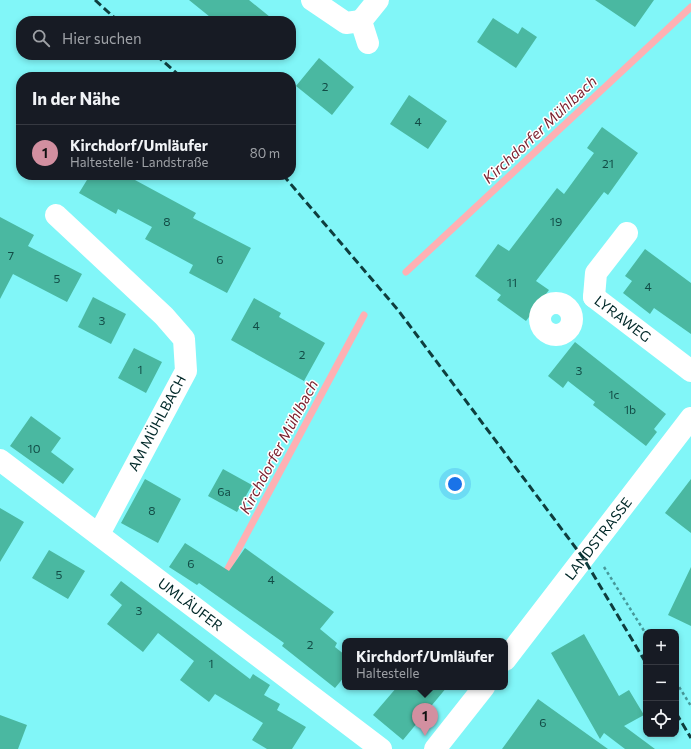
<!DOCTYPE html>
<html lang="de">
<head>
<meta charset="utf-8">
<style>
	body { margin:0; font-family:Commissioner,sans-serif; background:#20242c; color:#f1f3f6 }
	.controls { position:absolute; right:12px; bottom:12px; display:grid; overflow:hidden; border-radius:8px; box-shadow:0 2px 6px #0003 }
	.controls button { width:36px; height:36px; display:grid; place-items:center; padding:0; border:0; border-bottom:1px solid #363941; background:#171b24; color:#f1f3f6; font:20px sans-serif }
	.you { position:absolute; left:455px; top:484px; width:14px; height:14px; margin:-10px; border:3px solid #fff; border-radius:50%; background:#1a73e8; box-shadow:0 0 0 6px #1a73e833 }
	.badge { display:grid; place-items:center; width:26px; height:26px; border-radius:50%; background:#d28fa0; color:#111; font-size:13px; font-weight:700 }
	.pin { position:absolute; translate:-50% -33px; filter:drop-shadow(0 1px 2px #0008) }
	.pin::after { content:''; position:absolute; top:21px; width:14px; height:12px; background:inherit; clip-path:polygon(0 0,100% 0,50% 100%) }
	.popup { position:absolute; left:342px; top:638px; width:166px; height:52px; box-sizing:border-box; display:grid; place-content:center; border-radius:8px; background:#171b24; filter:drop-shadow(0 1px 3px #0005); font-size:13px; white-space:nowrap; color:#9ea1a6 }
	.popup b { font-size:15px; color:#f1f3f6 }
	.popup::after { content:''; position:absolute; left:50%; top:100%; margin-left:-8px; border:8px solid transparent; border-top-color:#171b24 }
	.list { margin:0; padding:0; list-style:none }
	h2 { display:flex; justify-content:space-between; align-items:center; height:52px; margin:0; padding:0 16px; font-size:17px }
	h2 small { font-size:13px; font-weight:400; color:#9ea1a6 }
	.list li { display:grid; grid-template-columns:26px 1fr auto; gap:12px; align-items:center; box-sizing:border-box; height:56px; padding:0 16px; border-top:1px solid #363941 }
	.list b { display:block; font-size:15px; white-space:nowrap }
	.list p { margin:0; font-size:13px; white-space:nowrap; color:#9ea1a6 }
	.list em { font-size:13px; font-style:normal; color:#9ea1a6 }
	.icon { flex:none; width:22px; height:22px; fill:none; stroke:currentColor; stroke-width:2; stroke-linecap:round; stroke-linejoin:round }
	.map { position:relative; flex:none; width:691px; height:749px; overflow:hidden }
	.search { position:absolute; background:#171b24; box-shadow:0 2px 6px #0003; left:16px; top:16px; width:280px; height:44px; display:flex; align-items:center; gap:10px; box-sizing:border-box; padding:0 14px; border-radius:16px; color:#9ea1a6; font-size:15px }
	.panel { position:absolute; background:#171b24; box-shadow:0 2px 6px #0003; left:16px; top:72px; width:280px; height:108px; border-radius:16px }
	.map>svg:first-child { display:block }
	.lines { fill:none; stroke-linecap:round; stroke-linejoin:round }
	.stream { stroke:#feb0b3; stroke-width:7 }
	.building { fill:#4ab8a1 }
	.path { stroke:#469899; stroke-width:2.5; stroke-dasharray:3 3; stroke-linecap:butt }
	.minor { stroke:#fff; stroke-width:22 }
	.rail { stroke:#0e3e3e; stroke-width:3; stroke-dasharray:8 4; stroke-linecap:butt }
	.labels { text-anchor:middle; stroke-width:3; stroke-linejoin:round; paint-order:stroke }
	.number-label { font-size:12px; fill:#124c46 }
	.street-label { font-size:14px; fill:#002828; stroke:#fff }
	.water-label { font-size:15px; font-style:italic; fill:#7b222f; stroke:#fff }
</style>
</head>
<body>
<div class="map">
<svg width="691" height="749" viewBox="0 0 691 749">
	<rect width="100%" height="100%" fill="#81f6f8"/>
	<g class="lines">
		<path class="stream" d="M406,272L691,7
			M223,578L364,315"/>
	</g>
	<path class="building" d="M189,0H249L275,21H215Z
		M595,0H654L635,27Z
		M493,18L518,34L522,27L537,37L516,68L477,42Z
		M319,58L354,87L332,115L296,86Z
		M409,95L447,121L428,149L390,124Z
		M602,127L638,153L608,195L604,192L536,281L549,290L526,321L497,300L501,295L475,276L498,244L509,251L557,188L564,194L594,153L587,148Z
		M90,175H137L135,180L196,213L193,218L251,248L227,293L189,273L193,265L145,239L152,227L118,209L116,214L79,193Z
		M0,217L34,235L28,246L82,274L67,302L13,274L0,299Z
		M645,249L691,283V334L654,308L650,314L623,293L632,281L625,276Z
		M93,297L126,314L111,344L78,327Z
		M254,298L281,313L279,317L325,343L304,381L231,340Z
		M575,342L666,414L654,429L657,432L646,446L593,405L595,402L568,381L563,388L548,376Z
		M134,348L162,362L146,393L118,378Z
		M31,416L61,438L51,452L74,469L63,484L10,446Z
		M223,469L252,485L237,512L208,496Z
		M145,479L181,499L158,543L121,523Z
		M691,479V533L665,513Z
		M0,508L24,522L0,562Z
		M185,543L229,571L245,548L334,612L320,629L337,643L335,647L345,655V676L335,688L282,646L284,643L199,583L197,585L169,567Z
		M49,550L85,571L68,599L32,578Z
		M691,567V626L668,615Z
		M121,581L250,679L253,674L270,685L264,695L280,704L277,710L306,727L292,749H267L252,740L263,723L215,694L209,702L180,680L194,661L158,633L143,652L107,624L122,605L110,595Z
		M584,634L619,696L629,690L644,715L624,726L655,749H625L604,733L600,739L551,653Z
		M397,687H447L403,740L373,715Z
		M538,699L608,749H502Z
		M0,715L27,725L18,749H0Z"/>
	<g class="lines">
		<path class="path" d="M604,567L646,634
			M676,682L691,706"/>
		<g class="minor">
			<path d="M312,0L346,23L361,21"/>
			<path d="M368,43L361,21L378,0"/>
			<path d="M56,215L164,316L184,339L186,371L99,534"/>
			<path id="s1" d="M594,297L691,371"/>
			<path d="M594,297L596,273L627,233"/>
			<circle cx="556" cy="319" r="16"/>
			<path id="s2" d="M0,460L381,749"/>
			<path id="s3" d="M505,660L691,418"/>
			<path d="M435,749L484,687"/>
		</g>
		<path class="rail" d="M95,0L118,21
			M156,55L181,77
			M283,175L398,310L584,559L646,663
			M676,713L691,738"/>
	</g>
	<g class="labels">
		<g class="number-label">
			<text x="325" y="91">2</text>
			<text x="418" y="126">4</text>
			<text x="608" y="168">21</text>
			<text x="167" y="226">8</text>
			<text x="556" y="226">19</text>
			<text x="11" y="260">7</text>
			<text x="220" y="264">6</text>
			<text x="57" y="283">5</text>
			<text x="512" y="287">11</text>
			<text x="648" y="291">4</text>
			<text x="102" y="325">3</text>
			<text x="256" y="330">4</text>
			<text x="302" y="359">2</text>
			<text x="140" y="374">1</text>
			<text x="579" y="375">3</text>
			<text x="614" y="399">1c</text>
			<text x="630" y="414">1b</text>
			<text x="34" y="453">10</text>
			<text x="224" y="496">6a</text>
			<text x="152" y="515">8</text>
			<text x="191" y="568">6</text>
			<text x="59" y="579">5</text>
			<text x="271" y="584">4</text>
			<text x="139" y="615">3</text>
			<text x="310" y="649">2</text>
			<text x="211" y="668">1</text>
			<text x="543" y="727">6</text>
		</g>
		<g class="street-label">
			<text dy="5" stroke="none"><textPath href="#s1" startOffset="36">LYRAWEG</textPath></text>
			<text transform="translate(157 423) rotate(-62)" y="5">AM MÜHLBACH</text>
			<text dy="5" stroke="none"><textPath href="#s3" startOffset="153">LANDSTRASSE</textPath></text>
			<text dy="5" stroke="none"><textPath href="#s2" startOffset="239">UMLÄUFER</textPath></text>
		</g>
		<g class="water-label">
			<text transform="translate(540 130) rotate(-43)" y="5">Kirchdorfer Mühlbach</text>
			<text transform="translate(279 447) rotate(-62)" y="5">Kirchdorfer Mühlbach</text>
		</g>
	</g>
</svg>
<div class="controls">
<button>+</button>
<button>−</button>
<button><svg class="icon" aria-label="locate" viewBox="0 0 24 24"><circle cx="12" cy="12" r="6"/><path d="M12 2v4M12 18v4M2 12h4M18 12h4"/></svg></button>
</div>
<div class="you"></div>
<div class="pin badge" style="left:425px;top:736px">1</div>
<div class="popup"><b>Kirchdorf/Umläufer</b>Haltestelle</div>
<div class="search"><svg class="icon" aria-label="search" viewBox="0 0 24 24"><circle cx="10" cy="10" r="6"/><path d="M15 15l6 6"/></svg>Hier suchen</div>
<section class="panel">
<h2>In der Nähe<small></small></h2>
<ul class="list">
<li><span class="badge">1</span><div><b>Kirchdorf/Umläufer</b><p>Haltestelle · Landstraße</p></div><em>80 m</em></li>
</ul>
</section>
</div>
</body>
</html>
